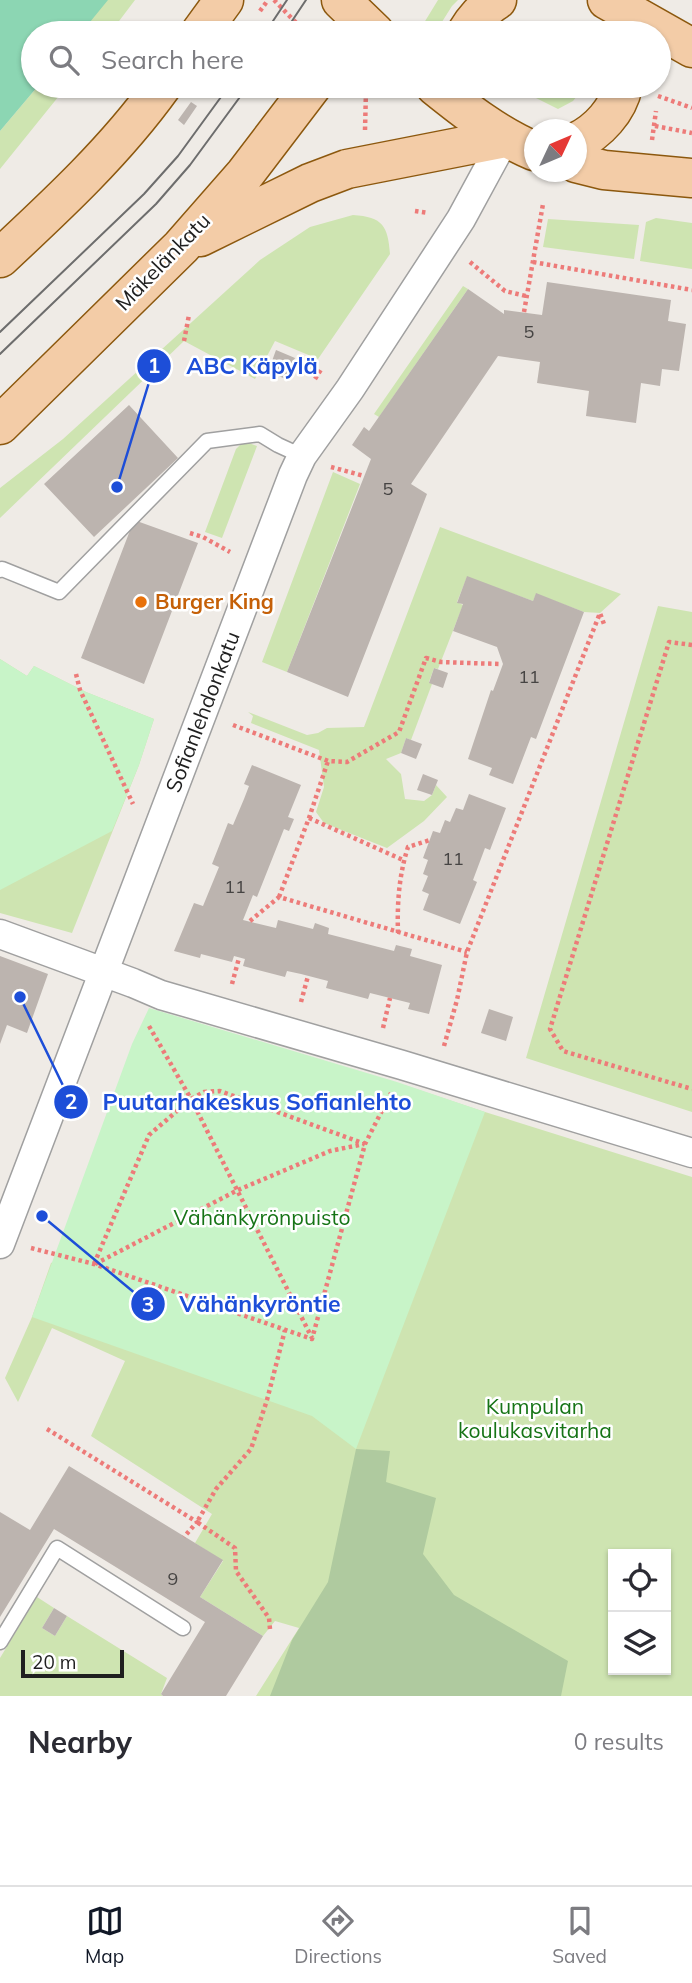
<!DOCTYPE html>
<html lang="en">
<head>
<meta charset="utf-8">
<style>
	body { margin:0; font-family:Mulish,sans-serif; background:#f2f2f3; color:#2b2b33 }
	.controls { position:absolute; right:21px; bottom:21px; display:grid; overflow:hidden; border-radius:0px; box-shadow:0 2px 5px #0004 }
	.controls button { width:63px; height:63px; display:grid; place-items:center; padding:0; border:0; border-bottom:2px solid #e1e1e2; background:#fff; color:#2b2b33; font:35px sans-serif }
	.compass { position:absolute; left:524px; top:119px; width:63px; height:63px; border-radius:50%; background:#fff; box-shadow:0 2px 5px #0004; rotate:46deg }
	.scale { position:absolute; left:21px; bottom:18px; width:103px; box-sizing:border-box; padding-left:7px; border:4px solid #1f1f1f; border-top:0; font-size:19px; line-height:24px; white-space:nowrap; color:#1f1f1f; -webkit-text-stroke:5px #fff; paint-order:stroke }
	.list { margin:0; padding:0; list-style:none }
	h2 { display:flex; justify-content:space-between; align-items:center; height:91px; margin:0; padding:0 28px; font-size:30px }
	h2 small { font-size:23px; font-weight:400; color:#7c7c81 }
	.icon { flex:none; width:38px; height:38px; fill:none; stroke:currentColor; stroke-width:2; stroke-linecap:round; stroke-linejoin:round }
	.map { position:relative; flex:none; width:692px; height:1696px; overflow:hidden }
	.search { position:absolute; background:#fff; box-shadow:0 2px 5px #0004; left:21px; right:21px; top:21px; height:77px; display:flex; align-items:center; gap:18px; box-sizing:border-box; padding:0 24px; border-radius:38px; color:#7c7c81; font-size:26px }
	.sheet { height:189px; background:#fff }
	nav { display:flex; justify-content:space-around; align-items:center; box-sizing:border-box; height:98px; border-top:2px solid #e1e1e2; background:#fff; font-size:19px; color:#7c7c81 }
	nav a { display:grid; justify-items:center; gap:4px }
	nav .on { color:#111827 }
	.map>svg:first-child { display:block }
	.grass { fill:#cee4b1; fill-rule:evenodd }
	.forest { fill:#afca9f }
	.park { fill:#c8f4c8 }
	.pitch { fill:#8cd6b3 }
	.building { fill:#bcb4af }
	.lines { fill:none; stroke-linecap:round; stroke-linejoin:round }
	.service-casing { stroke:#a0a0a0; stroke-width:17 }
	.minor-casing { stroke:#a0a0a0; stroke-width:31 }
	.primary-casing { stroke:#8c580e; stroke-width:41 }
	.path { stroke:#ed7b79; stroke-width:4.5; stroke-dasharray:3.5 3.5; stroke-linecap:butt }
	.service { stroke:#fff; stroke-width:14 }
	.minor { stroke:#fff; stroke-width:28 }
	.primary { stroke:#f3cca7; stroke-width:38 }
	.tram { stroke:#6d6d6d; stroke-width:2 }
	.food-dot { fill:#e8710a; stroke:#fff; stroke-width:2.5 }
	.labels { text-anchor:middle; stroke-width:5; stroke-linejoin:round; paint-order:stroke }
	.number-label { font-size:18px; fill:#464443 }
	.street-label { font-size:21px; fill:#1f1f1f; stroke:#fff }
	.food-label { font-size:21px; font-weight:bold; fill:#c56008; stroke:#fff; text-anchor:start }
	.park-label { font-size:21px; fill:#167416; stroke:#fff }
	.leader { fill:none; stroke:#1d4ed8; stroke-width:2.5 }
	.callout-dot { fill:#1d4ed8; stroke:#fff; stroke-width:2.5 }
	.mark-label { font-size:21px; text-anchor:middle; font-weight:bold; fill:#fff }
	.callout-label { font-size:23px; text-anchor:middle; font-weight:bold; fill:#1d4ed8; stroke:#fff; stroke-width:5; stroke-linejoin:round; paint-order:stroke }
</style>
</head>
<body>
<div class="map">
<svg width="692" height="1696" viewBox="0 0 692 1696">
	<rect width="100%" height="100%" fill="#efebe6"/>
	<path class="grass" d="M87,0H135L110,33H59Z
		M438,0H458L452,6L435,33H422L419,31Z
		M526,22C539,23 552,24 563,33H498L508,26Z
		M38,86H67L0,169V131Z
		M512,86H585L573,101L558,109Z
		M353,215C383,217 388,226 390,254L318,359L275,341L255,379L184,341L0,518V488L63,439L260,260L310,227Z
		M656,218L692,223V269L640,261L646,222Z
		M548,219L639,225L634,259L543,247Z
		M463,286L468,289L379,417L374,414Z
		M242,443H249L257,446L222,538L205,532L236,449Z
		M333,472L360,484L287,672L262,662Z
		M440,527L621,594L600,613L584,612L536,594L533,601L467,577L457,602L463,605L438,669L434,668L429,682L432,684L411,740L406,738L401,753L386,759L401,774L405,799L424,801L432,795L436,785L447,797L424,821L387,848L324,823L316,812L324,787L319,750L251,723L253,716L248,712L307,735L318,733L327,728L364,727Z
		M658,606L692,612V1112L526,1058Z
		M0,659L27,676L34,666L86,692L154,719L139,765L72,933L0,913Z
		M404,1085L485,1112L692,1177V1696H256L299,1628L275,1621L263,1636L200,1597L223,1561L195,1543L212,1514L91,1436L125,1361L52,1328L18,1402L5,1378L32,1317L51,1263ZM613,1554H666V1670H613Z
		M37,1597L54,1608L42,1628L55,1636L67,1616L167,1678L161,1694L163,1696H0V1658Z"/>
	<path class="forest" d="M356,1449L390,1451L386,1482L436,1498L423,1554L454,1595L568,1661L561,1696H270L292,1640L328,1582Z"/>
	<path class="park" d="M0,659L27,676L34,666L86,692L154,719L139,765L112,831L0,890Z
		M149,1008L397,1082L485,1112L356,1449L312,1416L32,1317L132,1044Z"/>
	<path class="pitch" d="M0,0H108L81,33H33V86H38L0,131Z"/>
	<path class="building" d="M191,102L197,106L184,125L178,120Z
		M547,282L671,300L668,321L686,324L679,371L662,369L660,386L641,383L636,423L586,416L589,391L537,383L540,362L498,356L411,484L427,494L348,697L287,672L371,459L352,445L364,427L369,431L468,289L504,314V310L542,315Z
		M276,350L295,358L286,379L268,372Z
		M129,405L178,458L94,537L44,484Z
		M134,520L198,543L144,684L81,658Z
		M467,576L533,601L536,593L584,612L536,739L531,737L513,784L489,775L492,768L468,759L491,690L493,691L503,664L497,647L453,631L463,604L457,603Z
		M434,668L448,673L443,688L429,683Z
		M406,738L422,744L416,759L401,753Z
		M252,765L301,785L288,817L294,819L289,831L284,829L257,897L253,895L243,920L276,928L278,920L313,929L315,923L329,928L328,934L394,951L396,945L412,949L410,956L442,965L429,1014L408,1009L410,1003L370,993L368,999L326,988L328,981L301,974L287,971L285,977L243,966L245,959L234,956L232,962L201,954L200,958L174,951L194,903L203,906L219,867L212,864L228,823L233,825L244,799L249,786L244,784Z
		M423,774L438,780L432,795L417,790Z
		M469,794L506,808L490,850L485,848L473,880L477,882L460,924L423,910L429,894L422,891L428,876L423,874L428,860L423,858L433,831L440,833L445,820L450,822L456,808L463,810Z
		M0,956L48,974L27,1033L7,1025L0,1044Z
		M489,1009L513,1017L506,1041L481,1033Z
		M69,1466L223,1560L200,1597L263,1636L226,1696H163L161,1694L205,1622L54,1529L0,1617V1512L30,1530Z
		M54,1608L67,1616L55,1636L42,1628Z"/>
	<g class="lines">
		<defs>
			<path id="service" d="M0,570L2,569L59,592L207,441L260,434L278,445L302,456
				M0,1642L57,1548L183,1628"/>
			<path id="minor" d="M0,934L133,983L161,995L402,1065L692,1153
				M0,1244L293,475L302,456L350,389L461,219L505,138"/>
			<path id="primary" d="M341,0L375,33
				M607,0L692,48
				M200,33L224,0
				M466,33C473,21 485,7 497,0
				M435,86C466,111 498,136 534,151
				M576,142C598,132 618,110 623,86
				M576,163L604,170L692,178
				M200,237L310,183L347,169L505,138
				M0,258C58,204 116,150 162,86
				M0,425L181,247L245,174L312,86"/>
		</defs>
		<use href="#service" class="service-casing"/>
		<use href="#minor" class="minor-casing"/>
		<use href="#primary" class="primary-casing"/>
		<path class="path" d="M274,0L306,33
			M260,11L268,0
			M658,96L692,108
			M655,126L692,133
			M365,130L366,90L368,86
			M652,140L656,111
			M415,211L428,213
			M470,262L505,291L526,296
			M533,262L692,290
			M524,312L543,204
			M184,341L189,315
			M315,379L322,368
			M331,467L364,476
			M190,533L203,537L230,552
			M692,645L669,642L550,1029L563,1051L692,1089
			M76,674L80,690L133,804
			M233,725L328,761L347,762L399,732L426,658L441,662L499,664
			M309,818L403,860
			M279,897L309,818L328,761
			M250,921L279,897L467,952
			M398,933C397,903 399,875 408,847L430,840
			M232,984L239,958
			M301,1002L308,976
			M149,1026L191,1099L312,1338
			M383,1028L390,998
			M444,1046L457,1000L467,952L600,613L605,627
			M31,1248L94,1264L312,1339L365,1144L391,1093
			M94,1264L149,1135L191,1099L204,1092L220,1091L365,1144
			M95,1264L238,1190L330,1151L364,1144
			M47,1429L197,1522L184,1537
			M270,1629L269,1618L236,1571L235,1548L197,1522L216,1489L251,1449L267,1400L285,1330"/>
		<use href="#service" class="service"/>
		<use href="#minor" class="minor"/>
		<use href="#primary" class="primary"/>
		<path class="tram" d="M265,33L287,0
			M284,33L306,0
			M0,332L144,194L178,156L229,86
			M0,354L156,204L190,165L248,86"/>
	</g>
	<circle class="food-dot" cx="141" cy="602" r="7"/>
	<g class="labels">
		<g class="number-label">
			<text x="529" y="338">5</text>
			<text x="388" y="495">5</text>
			<text x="529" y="683">11</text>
			<text x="453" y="865">11</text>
			<text x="235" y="893">11</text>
			<text x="173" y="1585">9</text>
		</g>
		<g class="street-label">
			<text transform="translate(163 262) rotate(-46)" y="7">Mäkelänkatu</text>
			<text transform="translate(203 712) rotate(-69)" y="7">Sofianlehdonkatu</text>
		</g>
		<g class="food-label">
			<text x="155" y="609">Burger King</text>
		</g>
		<g class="park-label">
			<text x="262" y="1225">Vähänkyrönpuisto</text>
			<text x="535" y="1414">Kumpulan<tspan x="535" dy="24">koulukasvitarha</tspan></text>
		</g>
	</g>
	<path class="leader" d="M117 487L154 366M20 997L71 1102M42 1216L148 1304"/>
	<g class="callout-dot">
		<circle cx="117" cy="487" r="7"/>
		<circle cx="20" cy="997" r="7"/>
		<circle cx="42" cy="1216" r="7"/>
		<circle cx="154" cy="366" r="18"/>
		<circle cx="71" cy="1102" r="18"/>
		<circle cx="148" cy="1304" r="18"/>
	</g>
	<g class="mark-label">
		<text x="154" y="373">1</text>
		<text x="71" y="1109">2</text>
		<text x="148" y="1312">3</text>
	</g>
	<g class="callout-label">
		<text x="252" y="374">ABC Käpylä</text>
		<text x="257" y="1110">Puutarhakeskus Sofianlehto</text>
		<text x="260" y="1312">Vähänkyröntie</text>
	</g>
</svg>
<div class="controls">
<button><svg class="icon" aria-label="locate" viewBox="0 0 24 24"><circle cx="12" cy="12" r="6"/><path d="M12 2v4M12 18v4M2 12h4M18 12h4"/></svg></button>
<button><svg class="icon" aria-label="layers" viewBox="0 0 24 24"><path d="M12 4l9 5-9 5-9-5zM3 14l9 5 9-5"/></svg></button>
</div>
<svg class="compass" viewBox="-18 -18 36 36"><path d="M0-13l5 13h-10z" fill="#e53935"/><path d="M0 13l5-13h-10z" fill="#7c7c81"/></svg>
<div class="scale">20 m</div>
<div class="search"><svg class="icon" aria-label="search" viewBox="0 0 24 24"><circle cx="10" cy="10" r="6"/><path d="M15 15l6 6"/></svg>Search here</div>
</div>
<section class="sheet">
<h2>Nearby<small>0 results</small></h2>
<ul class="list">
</ul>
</section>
<nav>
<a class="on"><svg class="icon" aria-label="map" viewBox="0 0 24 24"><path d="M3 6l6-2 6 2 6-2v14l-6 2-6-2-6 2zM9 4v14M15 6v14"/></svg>Map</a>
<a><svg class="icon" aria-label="directions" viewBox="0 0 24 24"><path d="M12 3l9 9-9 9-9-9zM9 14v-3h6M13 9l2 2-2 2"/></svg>Directions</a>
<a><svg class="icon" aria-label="saved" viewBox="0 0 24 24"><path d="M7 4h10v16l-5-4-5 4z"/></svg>Saved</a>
</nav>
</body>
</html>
